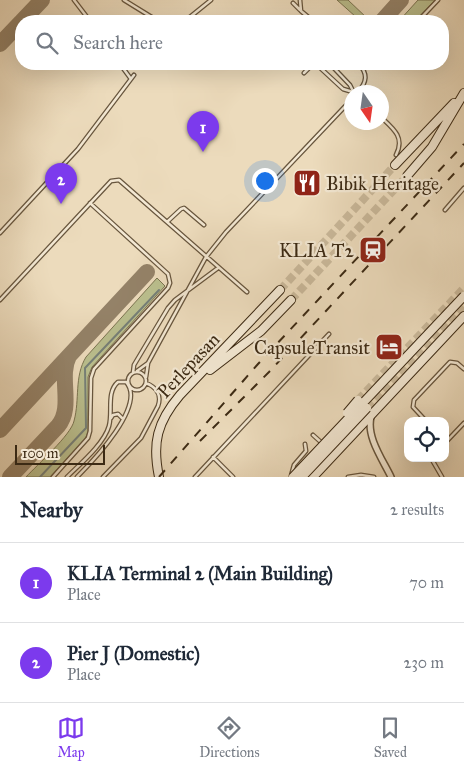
<!DOCTYPE html>
<html lang="en">
<head>
<meta charset="utf-8">
<style>
	body { margin:0; font-family:"IM FELL Great Primer",serif; background:#f2f2f3; color:#1f2937 }
	.controls { position:absolute; right:15px; bottom:15px; display:grid; overflow:hidden; border-radius:10px; box-shadow:0 5px 20px #0002 }
	.controls button { width:45px; height:45px; display:grid; place-items:center; padding:0; border:0; border-bottom:1px solid #e0e1e3; background:#fff; color:#1f2937; font:25px sans-serif }
	.compass { position:absolute; left:344px; top:85px; width:45px; height:45px; border-radius:50%; background:#fff; box-shadow:0 5px 20px #0002; rotate:167deg }
	.scale { position:absolute; left:15px; bottom:12px; width:90px; box-sizing:border-box; padding-left:5px; border:2px solid #3c2a14; border-top:0; font-size:14px; line-height:18px; white-space:nowrap; color:#3c2a14; -webkit-text-stroke:4px #f3e8d3; paint-order:stroke }
	.you { position:absolute; left:264px; top:180px; width:18px; height:18px; margin:-12px; border:4px solid #fff; border-radius:50%; background:#1a73e8; box-shadow:0 0 0 8px #1a73e833 }
	.badge { display:grid; place-items:center; width:32px; height:32px; border-radius:50%; background:#7c3aed; color:#fff; font-size:16px; font-weight:700 }
	.pin { position:absolute; translate:-50% -41px; filter:drop-shadow(0 1px 2px #0008) }
	.pin::after { content:''; position:absolute; top:26px; width:18px; height:15px; background:inherit; clip-path:polygon(0 0,100% 0,50% 100%) }
	.list { margin:0; padding:0; list-style:none }
	h2 { display:flex; justify-content:space-between; align-items:center; height:65px; margin:0; padding:0 20px; font-size:21px }
	h2 small { font-size:16px; font-weight:400; color:#747a83 }
	.list li { display:grid; grid-template-columns:32px 1fr auto; gap:15px; align-items:center; box-sizing:border-box; height:80px; padding:0 20px; border-top:1px solid #e0e1e3 }
	.list b { display:block; font-size:19px; white-space:nowrap }
	.list p { margin:0; font-size:16px; white-space:nowrap; color:#747a83 }
	.list em { font-size:16px; font-style:normal; color:#747a83 }
	.icon { flex:none; width:28px; height:28px; fill:none; stroke:currentColor; stroke-width:2; stroke-linecap:round; stroke-linejoin:round }
	.map { position:relative; flex:none; width:464px; height:477px; overflow:hidden }
	.search { position:absolute; background:#fff; box-shadow:0 5px 20px #0002; left:15px; right:15px; top:15px; height:55px; display:flex; align-items:center; gap:12px; box-sizing:border-box; padding:0 18px; border-radius:20px; color:#747a83; font-size:19px }
	.sheet { height:225px; background:#fff }
	nav { display:flex; justify-content:space-around; align-items:center; box-sizing:border-box; height:70px; border-top:1px solid #e0e1e3; background:#fff; font-size:14px; color:#747a83 }
	nav a { display:grid; justify-items:center; gap:2px }
	nav .on { color:#7c3aed }
	.map>svg:first-child { display:block }
	.green { fill:#babf8e; stroke:#7b7451 }
	.lines { fill:none; stroke-linecap:round; stroke-linejoin:round }
	.stream { stroke:#768078; stroke-width:2 }
	.taxiway { stroke:#948268; stroke-width:16 }
	.secondary-tunnel { stroke:#c9b89a; stroke-width:8; stroke-dasharray:8 4; stroke-linecap:butt }
	.service-casing { stroke:#68563e; stroke-width:5 }
	.minor-casing { stroke:#68563e; stroke-width:8 }
	.secondary-casing { stroke:#3c2a14; stroke-width:10 }
	.service { stroke:#f3e8d3; stroke-width:2.5 }
	.minor { stroke:#f3e8d3; stroke-width:5 }
	.secondary { stroke:#f3e8d3; stroke-width:8 }
	.rail { stroke:#3c2a14; stroke-width:2; stroke-dasharray:9 9; stroke-linecap:butt }
	.secondary-bridge-casing { stroke:#3c2a14; stroke-width:10; stroke-linecap:butt }
	.secondary-bridge { stroke:#f3e8d3; stroke-width:8 }
	.labels { text-anchor:middle; stroke-width:4.5; stroke-linejoin:round; paint-order:stroke }
	.poi-label { font-size:19px; fill:#3c2a14; stroke:#f3e8d3; text-anchor:end }
	.street-label { font-size:19px; fill:#3c2a14; stroke:#f3e8d3 }
</style>
</head>
<body>
<div class="map">
<svg width="464" height="477" viewBox="0 0 464 477">
	<rect width="100%" height="100%" fill="#ecdbbc"/>
	<filter id="stains"><feTurbulence type="fractalNoise" baseFrequency=".004" numOctaves="4"/><feColorMatrix values="0 0 0 0 .2 0 0 0 0 .09 0 0 0 0 .02 0 0 0 .5 -.17"/></filter>
	<radialGradient id="worn" r=".72"><stop offset=".6" stop-color="#630" stop-opacity="0"/><stop offset="1" stop-color="#630" stop-opacity=".3"/></radialGradient>
	<path class="green" d="M337,0H348L368,19L366,21H356V17Z
		M418,0H435L415,21H399Z
		M157,278L165,286L92,367L88,377V432L85,439L50,477H26C37,465 71,435 74,421C80,399 74,377 86,357Z"/>
	<g class="lines">
		<path class="stream" d="M40,477L86,428L85,368L159,290"/>
		<path class="taxiway" d="M22,21L42,0
			M382,21L401,0
			M0,44L21,22
			M0,430L147,272
			M10,477L58,426C74,407 58,377 69,356"/>
		<path class="secondary-tunnel" d="M280,290L395,165
			M291,300L407,176
			M358,400L464,288
			M367,408L464,305"/>
		<defs>
			<path id="service" d="M74,0L90,21
				M124,0L158,21
				M300,0L301,11L313,21
				M293,3L300,10
				M185,21L211,0
				M418,21L438,0
				M330,64L350,85L353,91
				M304,73L312,65L316,64L343,89L353,92
				M131,79L134,75
				M358,92C367,82 368,74 359,64
				M382,118C394,129 405,138 396,155
				M445,210L464,188
				M167,222L181,209L184,208L204,225
				M0,233L78,149L131,79L120,64
				M0,300L111,181L119,180L247,292
				M148,363L206,257L226,232L352,99
				M137,371L148,363L146,377
				M128 381a9 9 0 1 1 18 0a9 9 0 1 1-18 0Z
				M133,373L134,365L168,308L175,300L218,268
				M111,418L113,415L118,414L123,419
				M426,421L413,407L414,400L450,362L457,363L464,369
				M313,435L323,444
				M445,443L464,423
				M213,457L233,477
				M431,458L442,477
				M291,476L294,465L306,451L305,444
				M53,477L88,438L90,431L91,378L94,369L168,288L170,283L168,274L90,203
				M67,477C80,464 104,444 109,426C113,412 106,392 118,382H126C147,405 93,461 77,477
				M103,477L141,438L158,406C162,395 156,387 146,383
				M195,477L329,334
				M348,477L361,475L374,477"/>
			<path id="minor" d="M371,417C366,437 383,460 391,477"/>
			<path id="secondary" d="M395,165L454,103
				M407,176L432,147L464,93
				M210,370L261,331L291,300
				M159,477C152,443 157,422 180,395L280,290
				M313,477L464,316"/>
		</defs>
		<use href="#service" class="service-casing"/>
		<use href="#minor" class="minor-casing"/>
		<use href="#secondary" class="secondary-casing"/>
		<use href="#service" class="service"/>
		<use href="#minor" class="minor"/>
		<use href="#secondary" class="secondary"/>
		<path class="rail" d="M200,441L269,372L464,163
			M159,477L258,364L464,144"/>
		<defs>
			<path id="secondary-bridge" d="M347,413L358,400
				M293,477L464,296
				M302,477L367,408"/>
		</defs>
		<use href="#secondary-bridge" class="secondary-bridge-casing"/>
		<use href="#secondary-bridge" class="secondary-bridge"/>
	</g>
	<defs>
		<symbol id="restaurant-square" viewBox="-11 -11 22 22"><rect x="-9" y="-9" width="18" height="18" rx="4" fill="#8f2418" stroke="#f3e8d3"/><path d="M-5-6h1v4h1v-4h1v4h1v-4h1v5L-1.5 .5V6h-2V.5L-5-1ZM5-6V6H3V1.5H1.5Q1.5-4 5-6Z" fill="#fff"/></symbol>
		<symbol id="station-square" viewBox="-11 -11 22 22"><rect x="-9" y="-9" width="18" height="18" rx="4" fill="#8f2418" stroke="#f3e8d3"/><path d="M-3-6H3Q5-6 5-4V2Q5 4 3 4L4.5 6H3L1.5 4h-3L-3 6H-4.5L-3 4Q-5 4-5 2V-4Q-5-6-3-6ZM-3.5-4v3h7v-3ZM-3.5 1v1.5H-2V1ZM2 1v1.5H3.5V1Z" fill="#fff"/></symbol>
		<symbol id="hotel-square" viewBox="-11 -11 22 22"><rect x="-9" y="-9" width="18" height="18" rx="4" fill="#8f2418" stroke="#f3e8d3"/><path d="M-6-4.5h1.5V1H6V5H4.5V3h-9V5H-6ZM-4 0a1.8 1.8 0 1 1 3.6 0ZM.5 0V-2.5h3Q6-2.5 6 0Z" fill="#fff"/></symbol>
	</defs>
	<g fill-rule="evenodd">
		<use href="#restaurant-square" x="291" y="167" width="32" height="32"/>
		<use href="#station-square" x="357" y="234" width="32" height="32"/>
		<use href="#hotel-square" x="373" y="331" width="32" height="32"/>
	</g>
	<g class="labels">
		<g class="poi-label">
			<text x="326" y="190" text-anchor="start">Bibik Heritage</text>
			<text x="354" y="257">KLIA T2</text>
			<text x="370" y="354">CapsuleTransit</text>
		</g>
		<g class="street-label">
			<text transform="translate(188 365) rotate(-47)" y="7">Perlepasan</text>
		</g>
	</g>
	<rect width="100%" height="100%" filter="url(#stains)"/>
	<rect width="100%" height="100%" fill="url(#worn)"/>
</svg>
<div class="controls">
<button><svg class="icon" aria-label="locate" viewBox="0 0 24 24"><circle cx="12" cy="12" r="6"/><path d="M12 2v4M12 18v4M2 12h4M18 12h4"/></svg></button>
</div>
<svg class="compass" viewBox="-18 -18 36 36"><path d="M0-13l5 13h-10z" fill="#e53935"/><path d="M0 13l5-13h-10z" fill="#747a83"/></svg>
<div class="scale">100 m</div>
<div class="you"></div>
<div class="pin badge" style="left:203px;top:152px">1</div>
<div class="pin badge" style="left:61px;top:204px">2</div>
<div class="search"><svg class="icon" aria-label="search" viewBox="0 0 24 24"><circle cx="10" cy="10" r="6"/><path d="M15 15l6 6"/></svg>Search here</div>
</div>
<section class="sheet">
<h2>Nearby<small>2 results</small></h2>
<ul class="list">
<li><span class="badge">1</span><div><b>KLIA Terminal 2 (Main Building)</b><p>Place</p></div><em>70 m</em></li>
<li><span class="badge">2</span><div><b>Pier J (Domestic)</b><p>Place</p></div><em>230 m</em></li>
</ul>
</section>
<nav>
<a class="on"><svg class="icon" aria-label="map" viewBox="0 0 24 24"><path d="M3 6l6-2 6 2 6-2v14l-6 2-6-2-6 2zM9 4v14M15 6v14"/></svg>Map</a>
<a><svg class="icon" aria-label="directions" viewBox="0 0 24 24"><path d="M12 3l9 9-9 9-9-9zM9 14v-3h6M13 9l2 2-2 2"/></svg>Directions</a>
<a><svg class="icon" aria-label="saved" viewBox="0 0 24 24"><path d="M7 4h10v16l-5-4-5 4z"/></svg>Saved</a>
</nav>
</body>
</html>
